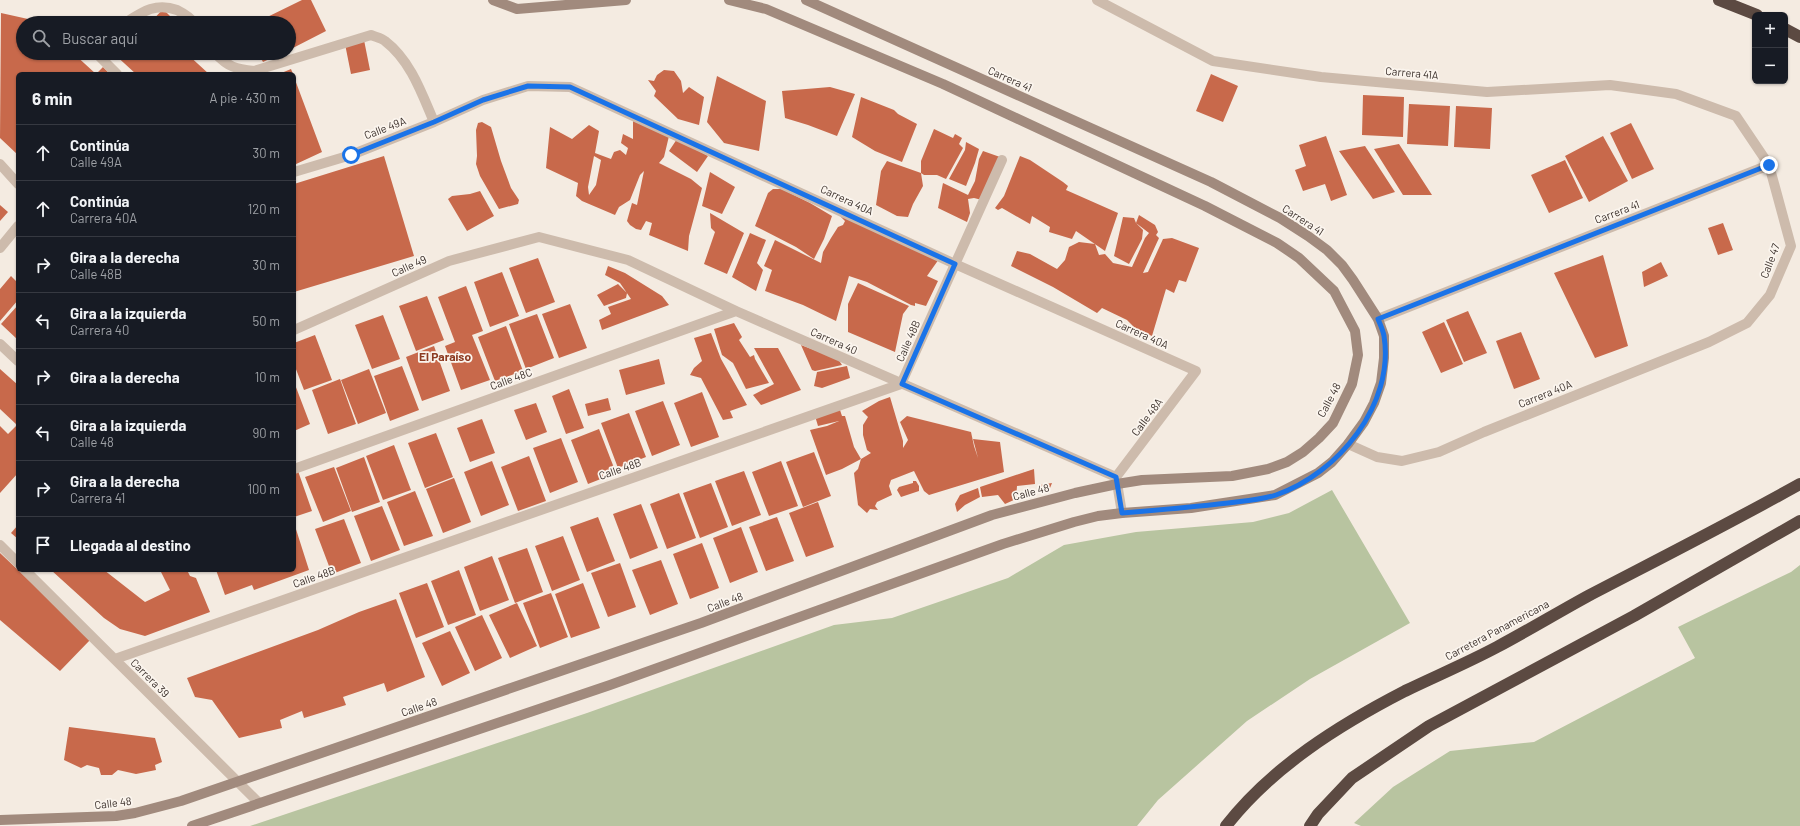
<!DOCTYPE html>
<html lang="es">
<head>
<meta charset="utf-8">
<style>
	body { margin:0; font-family:Barlow,sans-serif; background:#20242c; color:#f1f3f6 }
	.controls { position:absolute; right:12px; top:12px; display:grid; overflow:hidden; border-radius:6px; box-shadow:0 1px 3px #0004 }
	.controls button { width:36px; height:36px; display:grid; place-items:center; padding:0; border:0; border-bottom:1px solid #363941; background:#171b24; color:#f1f3f6; font:20px sans-serif }
	.stop { position:absolute; width:12px; height:12px; margin:-9px; border:3px solid #1a73e8; border-radius:50%; background:#fff }
	.stop.end { background:#1a73e8; border-color:#fff; box-shadow:0 1px 4px #0008 }
	.list { margin:0; padding:0; list-style:none }
	h2 { display:flex; justify-content:space-between; align-items:center; height:52px; margin:0; padding:0 16px; font-size:17px }
	h2 small { font-size:13px; font-weight:400; color:#9ea1a6 }
	.list li { display:grid; grid-template-columns:26px 1fr auto; gap:12px; align-items:center; box-sizing:border-box; height:56px; padding:0 16px; border-top:1px solid #363941 }
	.list b { display:block; font-size:15px; white-space:nowrap }
	.list p { margin:0; font-size:13px; white-space:nowrap; color:#9ea1a6 }
	.list em { font-size:13px; font-style:normal; color:#9ea1a6 }
	.icon { flex:none; width:22px; height:22px; fill:none; stroke:currentColor; stroke-width:2; stroke-linecap:round; stroke-linejoin:round }
	.map { position:relative; flex:none; width:1800px; height:826px; overflow:hidden }
	.search { position:absolute; background:#171b24; box-shadow:0 1px 3px #0004; left:16px; top:16px; width:280px; height:44px; display:flex; align-items:center; gap:10px; box-sizing:border-box; padding:0 14px; border-radius:22px; color:#9ea1a6; font-size:15px }
	.panel { position:absolute; background:#171b24; box-shadow:0 1px 3px #0004; left:16px; top:72px; width:280px; height:500px; border-radius:6px }
	.map>svg:first-child { display:block }
	.green { fill:#b8c4a0 }
	.building { fill:#c8694b; fill-rule:evenodd }
	.lines { fill:none; stroke-linecap:round; stroke-linejoin:round }
	.street { stroke:#cdbbac; stroke-width:10 }
	.secondary { stroke:#a18a7d; stroke-width:10 }
	.highway { stroke:#5c4a42; stroke-width:12 }
	.route { stroke:#1a73e8; stroke-width:5 }
	.labels { text-anchor:middle; stroke-width:3.5; stroke-linejoin:round; paint-order:stroke }
	.street-label { font-size:11px; fill:#3b302b; stroke:#fbf5ee }
	.neighbourhood-label { font-size:12px; font-weight:bold; fill:#8c3b22; stroke:#fbf5ee }
</style>
</head>
<body>
<div class="map">
<svg width="1800" height="826" viewBox="0 0 1800 826">
	<rect width="100%" height="100%" fill="#f4ebe1"/>
	<path class="green" d="M1332,490L1410,623L1310,679L1247,721L1158,800L1137,826H250L587,713L834,625L892,618L1008,578L1064,545L1136,532L1253,522L1289,513Z
		M1800,565V826H1361L1354,823L1393,787L1450,751L1534,742L1695,658L1678,627L1791,572Z"/>
	<path class="building" d="M302,0H311L326,31L289,50V23H255Z
		M163,9L177,23H150Z
		M1,13L37,21L39,23H23V53H73L96,74L103,67L110,74H18V155L0,138Z
		M138,15L147,23H130Z
		M364,40L370,70L351,74L345,44Z
		M113,53H186L209,74H136Z
		M258,53H282L263,62Z
		M291,69L293,74H279Z
		M664,70L674,71L681,81L683,93L689,87L704,97L699,125L678,119L654,96L656,91L648,80L654,81L657,75Z
		M1211,74L1238,86L1223,122L1196,111Z
		M717,76L766,101L759,151L724,143L707,122Z
		M294,77L322,152L294,165Z
		M830,87L855,94L837,136L808,125L785,118L782,91Z
		M1363,95L1404,97L1403,137L1362,135Z
		M861,97L894,110L898,114L917,124L902,162L875,151L852,137Z
		M1409,104L1450,106L1448,146L1407,144Z
		M1456,106L1492,108L1490,149L1454,147Z
		M633,121L669,136L664,157L659,163L691,179L702,188L689,236L688,251L649,235L652,223L646,221L641,230L636,229L630,225L627,221L632,203L637,205L644,171L640,175L630,200L619,207L615,215L582,201L576,196L578,183L546,168L550,127L572,139L589,125L599,131L595,153L611,159L614,152L620,150L626,155L628,148L621,143L623,134L633,139ZM594,156L601,160L596,185L589,195L588,187Z
		M482,122L491,127L501,161L511,188L519,200L518,204L499,209L480,176L476,164L477,156L476,130L478,123Z
		M1631,123L1654,169L1632,179L1610,133Z
		M934,129L953,138L955,134L962,138L959,144L963,148L946,179L937,175H924L921,173V161Z
		M1326,136L1347,195L1331,201L1325,184L1303,191L1295,170L1306,166L1299,145Z
		M1603,136L1628,181L1589,202L1565,156Z
		M677,139L708,156L697,172L669,151Z
		M966,142L979,149L975,163L966,186L949,179L965,150Z
		M1399,144L1432,195H1403L1374,149Z
		M1365,146L1395,192L1373,199L1339,151Z
		M983,151L1000,157L982,200L974,198L968,199L970,213L967,222L938,208L943,183L968,195L975,181L979,159Z
		M384,156L414,256L294,292V184Z
		M1020,156L1030,160L1063,182L1068,186L1066,190L1118,213L1105,251L1076,231L1072,239L1049,232L1050,227L1032,216L1030,224L1002,208L998,210L995,208L1004,196Z
		M1565,160L1583,198L1549,213L1531,175Z
		M887,161L921,173L923,186L913,204L908,217L897,216L876,205L881,171Z
		M710,172L735,187L722,214L702,206Z
		M773,189H782L810,203L832,216L824,239L814,259L796,247L755,226L768,193Z
		M480,191L494,216L467,231L448,199L452,196L470,194Z
		M0,205L8,212L0,221Z
		M710,213L744,233L727,274L704,264L715,232L711,228Z
		M1139,215L1155,225L1158,232L1156,235L1159,238L1143,273L1148,272L1163,239L1172,238L1199,248L1186,282L1179,280L1174,293L1166,289L1152,336L1136,329L1127,320L1102,308L1097,313L1053,287L1011,266L1017,251L1030,254L1057,269L1065,260L1069,247L1079,242L1095,244L1099,255L1105,254L1113,263L1132,267L1145,238L1149,233L1136,223L1143,230L1142,239L1129,264L1114,256L1123,217L1134,218L1136,223Z
		M840,216L939,259L927,276L938,281L926,306L915,303V306L911,305L867,282L849,276L836,321L803,305L765,291L772,270L764,266L775,240L821,263L823,252L831,238L838,227L843,225L845,221Z
		M1723,223L1733,250L1718,255L1708,228Z
		M750,233L766,240L757,263L763,270L756,291L732,277Z
		M1603,255L1628,346L1595,358L1554,273Z
		M538,258L555,302L526,313L509,268Z
		M1661,262L1668,276L1644,287L1642,272Z
		M608,266L625,273L662,296L669,305L602,330L599,320L611,314L608,307L631,299L620,283L605,275Z
		M502,272L519,316L490,327L474,282Z
		M11,276L18,283V300L0,321V289Z
		M858,283L909,306L903,314L895,352L848,332V304Z
		M618,284L627,293L626,298L604,306L597,295Z
		M466,286L483,331L472,335L490,380L461,390L445,346L455,342L438,297Z
		M427,296L444,340L416,351L399,306Z
		M570,304L587,348L559,358L542,314Z
		M18,305V340L1,324Z
		M1468,311L1487,353L1464,362L1446,320Z
		M537,314L554,358L526,369L509,324Z
		M383,315L400,359L372,369L355,325Z
		M1444,322L1463,364L1441,373L1422,332Z
		M734,323L742,337L739,340L750,357L754,355L755,359L769,383L746,389L733,363L722,355L714,329Z
		M506,326L523,371L495,381L478,337Z
		M1521,332L1540,379L1514,389L1496,341Z
		M711,333L721,359L747,405L730,411L733,418L723,420L701,378L690,375L694,368L702,361L694,338Z
		M315,335L332,380L304,390L294,364V343Z
		M801,345L838,359L842,365L815,371L812,370Z
		M434,346L450,391L422,401L406,357Z
		M754,348H778L801,390L761,405L753,395L774,384Z
		M659,359L665,384L626,395L619,370Z
		M402,366L419,410L390,421L374,376Z
		M847,366L850,378L822,388L814,386L817,372Z
		M0,369L18,385V473L0,493V426L8,434L17,425L0,409Z
		M369,369L386,413L358,424L341,380Z
		M340,379L356,424L328,434L312,390Z
		M294,382L310,424L294,431Z
		M569,389L584,428L566,434L552,396Z
		M702,392L719,437L691,447L674,403Z
		M890,397L903,441V448L908,440L900,422L907,416L971,432L974,446L978,458L973,439L1000,442L1004,472L929,495L924,491L914,471L891,480L889,486L892,495L877,502L875,506L878,510L870,509L867,513L858,505L854,473L858,469L861,459L871,453L867,450L863,435V425L868,417L862,411L879,401Z
		M608,398L611,410L588,416L585,404Z
		M663,401L680,445L652,456L635,411Z
		M536,403L547,432L526,440L514,410Z
		M840,410L842,416H845L854,447L861,459L842,469L826,475L810,430L827,426L839,421L818,426L815,416Z
		M629,413L646,457L618,468L601,423Z
		M482,419L495,453L470,462L457,428Z
		M599,429L616,473L588,484L571,440Z
		M436,433L453,477L425,488L408,443Z
		M561,438L578,482L550,493L533,448Z
		M394,445L411,490L383,500L366,456Z
		M814,452L831,496L803,507L786,462Z
		M529,456L546,501L518,511L501,467Z
		M364,457L380,502L352,512L336,468Z
		M492,461L509,505L481,516L464,472Z
		M781,461L798,506L769,516L752,472Z
		M334,467L351,511L323,522L305,477Z
		M1034,469L1035,484L1017,486L1016,499L1005,504L998,495L982,497L980,487Z
		M298,471L312,511L294,517V472Z
		M744,471L761,515L732,526L715,481Z
		M454,478L471,522L443,533L426,489Z
		M913,481H916L919,486V491L901,497L897,490L899,487L913,483Z
		M711,483L728,527L700,538L683,493Z
		M1052,483L1050,488L1042,492H1039L1040,485Z
		M978,488L980,497L965,505L957,512L955,504L960,495Z
		M415,491L433,536L404,546L387,502Z
		M679,493L696,538L667,549L650,504Z
		M818,502L834,547L806,557L789,513Z
		M641,504L658,548L630,559L613,514Z
		M382,506L400,550L371,561L354,516Z
		M598,517L615,561L587,572L570,527Z
		M777,517L794,561L766,571L749,527Z
		M344,519L361,563L332,574L315,529Z
		M294,523L309,570L254,590L252,585L225,595L216,570H294Z
		M18,525V539L11,533Z
		M741,527L758,572L730,583L713,538Z
		M563,536L580,580L552,591L535,546Z
		M702,543L719,588L690,599L673,554Z
		M527,548L543,592L515,603L498,558Z
		M0,553L91,639L60,671L0,620Z
		M492,556L509,600L480,611L464,567Z
		M661,560L678,604L650,615L632,570Z
		M620,563L636,607L608,617L591,573Z
		M51,570H104L145,602L170,590L161,572L156,570H187L190,576L196,578L210,612L145,636L120,629L104,618Z
		M459,570L476,615L448,625L431,581Z
		M427,583L444,627L416,638L399,593Z
		M583,583L600,628L571,638L555,594Z
		M551,593L568,637L540,648L523,603Z
		M396,599L425,677L387,692L384,683L343,697L346,705L304,718L302,711L280,720L282,728L239,738L212,700L195,697L187,678L318,630L359,612Z
		M517,603L537,646L510,658L489,615Z
		M482,615L502,658L475,671L455,627Z
		M450,631L470,673L442,686L422,643Z
		M69,727L155,738L162,762L155,765L156,770L136,774L118,770L112,775H101L99,768L87,765L81,768L64,760Z"/>
	<g class="lines">
		<path class="street" d="M1097,0L1213,61L1321,77L1487,92L1610,85L1676,94L1736,116L1769,165L1791,246L1770,295L1747,323L1709,342L1484,432L1439,452L1402,461L1377,457L1348,444
			M125,23C142,12 156,2 177,10C183,13 190,17 194,23
			M96,53L117,74
			M215,53C228,67 236,69 254,71L371,35C376,37 382,38 385,41C411,61 422,94 434,122
			M0,164L18,184
			M294,172L351,155L434,122L483,100L528,86L570,87L955,264L1196,371L1116,477
			M0,248L18,226
			M1378,319L1769,165
			M294,330L449,261L539,237L628,260L736,311L1116,477
			M0,344L18,361
			M294,469L736,311
			M1116,477L1122,513
			M0,545L18,563
			M25,570L259,803
			M115,659L901,384L1002,160"/>
		<path class="secondary" d="M493,0L517,9L626,0
			M0,820L116,816L135,813L181,801L701,623L992,515L1075,493L1117,484L1142,480L1232,476L1268,469L1287,462L1303,452L1319,438L1333,423L1352,384L1358,355L1355,331L1334,291L1299,258L1277,243L1205,206L943,84L766,9L729,0
			M192,826L610,685L1003,544L1074,522L1098,516L1122,513L1191,508L1275,495L1318,473L1332,462L1348,444L1364,422L1374,403L1381,383L1384,358V336L1378,319L1353,280L1342,265L1327,250L1308,236L1280,218L1211,182L806,0"/>
		<path class="highway" d="M1719,0L1757,15
			M1785,29L1800,37
			M1226,826C1272,767 1339,725 1405,691C1436,676 1467,663 1497,647C1527,631 1557,613 1588,596C1659,559 1730,523 1800,484
			M1310,826L1318,814L1352,778L1429,726L1634,616L1800,521"/>
	</g>
	<g class="lines">
		<path class="route" d="M351,155L434,122L483,100L528,86L570,87L955,264L902,384L1116,477L1122,513C1158,510 1193,507 1228,503C1244,501 1261,500 1276,495C1338,474 1395,404 1384,336C1383,330 1380,324 1378,319L1769,165"/>
	</g>
	<g class="labels">
		<g class="street-label">
			<text transform="translate(1412 73) rotate(5)" y="4">Carrera 41A</text>
			<text transform="translate(1010 79) rotate(24)" y="4">Carrera 41</text>
			<text transform="translate(385 128) rotate(-21)" y="4">Calle 49A</text>
			<text transform="translate(847 200) rotate(25)" y="4">Carrera 40A</text>
			<text transform="translate(1617 212) rotate(-21)" y="4">Carrera 41</text>
			<text transform="translate(1303 220) rotate(33)" y="4">Carrera 41</text>
			<text transform="translate(1770 261) rotate(-69)" y="4">Calle 47</text>
			<text transform="translate(409 266) rotate(-24)" y="4">Calle 49</text>
			<text transform="translate(1142 334) rotate(24)" y="4">Carrera 40A</text>
			<text transform="translate(834 341) rotate(24)" y="4">Carrera 40</text>
			<text transform="translate(908 341) rotate(-66)" y="4">Calle 48B</text>
			<text transform="translate(511 379) rotate(-20)" y="4">Calle 48C</text>
			<text transform="translate(1545 394) rotate(-22)" y="4">Carrera 40A</text>
			<text transform="translate(1329 400) rotate(-62)" y="4">Calle 48</text>
			<text transform="translate(1147 417) rotate(-53)" y="4">Calle 48A</text>
			<text transform="translate(620 469) rotate(-19)" y="4">Calle 48B</text>
			<text transform="translate(1031 492) rotate(-15)" y="4">Calle 48</text>
			<text transform="translate(314 577) rotate(-19)" y="4">Calle 48B</text>
			<text transform="translate(725 602) rotate(-21)" y="4">Calle 48</text>
			<text transform="translate(1497 630) rotate(-28)" y="4">Carretera Panamericana</text>
			<text transform="translate(150 678) rotate(45)" y="4">Carrera 39</text>
			<text transform="translate(419 707) rotate(-19)" y="4">Calle 48</text>
			<text transform="translate(113 803) rotate(-7)" y="4">Calle 48</text>
		</g>
		<g class="neighbourhood-label">
			<text x="445" y="361">El Paraíso</text>
		</g>
	</g>
</svg>
<div class="controls">
<button>+</button>
<button>−</button>
</div>
<div class="stop" style="left:351px;top:155px"></div>
<div class="stop end" style="left:1769px;top:165px"></div>
<div class="search"><svg class="icon" aria-label="search" viewBox="0 0 24 24"><circle cx="10" cy="10" r="6"/><path d="M15 15l6 6"/></svg>Buscar aquí</div>
<section class="panel">
<h2>6 min<small>A pie · 430 m</small></h2>
<ul class="list">
<li><svg class="icon" aria-label="ahead" viewBox="0 0 24 24"><path d="M12 20V5M6 11l6-6 6 6"/></svg><div><b>Continúa</b><p>Calle 49A</p></div><em>30 m</em></li>
<li><svg class="icon" aria-label="ahead" viewBox="0 0 24 24"><path d="M12 20V5M6 11l6-6 6 6"/></svg><div><b>Continúa</b><p>Carrera 40A</p></div><em>120 m</em></li>
<li><svg class="icon" aria-label="right" viewBox="0 0 24 24"><path d="M7 20v-9h11M14 6l5 5-5 5"/></svg><div><b>Gira a la derecha</b><p>Calle 48B</p></div><em>30 m</em></li>
<li><svg class="icon" aria-label="left" viewBox="0 0 24 24"><path d="M17 20v-9H6M10 6l-5 5 5 5"/></svg><div><b>Gira a la izquierda</b><p>Carrera 40</p></div><em>50 m</em></li>
<li><svg class="icon" aria-label="right" viewBox="0 0 24 24"><path d="M7 20v-9h11M14 6l5 5-5 5"/></svg><div><b>Gira a la derecha</b></div><em>10 m</em></li>
<li><svg class="icon" aria-label="left" viewBox="0 0 24 24"><path d="M17 20v-9H6M10 6l-5 5 5 5"/></svg><div><b>Gira a la izquierda</b><p>Calle 48</p></div><em>90 m</em></li>
<li><svg class="icon" aria-label="right" viewBox="0 0 24 24"><path d="M7 20v-9h11M14 6l5 5-5 5"/></svg><div><b>Gira a la derecha</b><p>Carrera 41</p></div><em>100 m</em></li>
<li><svg class="icon" aria-label="arrive" viewBox="0 0 24 24"><path d="M6 21V4h12l-3 4 3 4H6"/></svg><div><b>Llegada al destino</b></div></li>
</ul>
</section>
</div>
</body>
</html>
